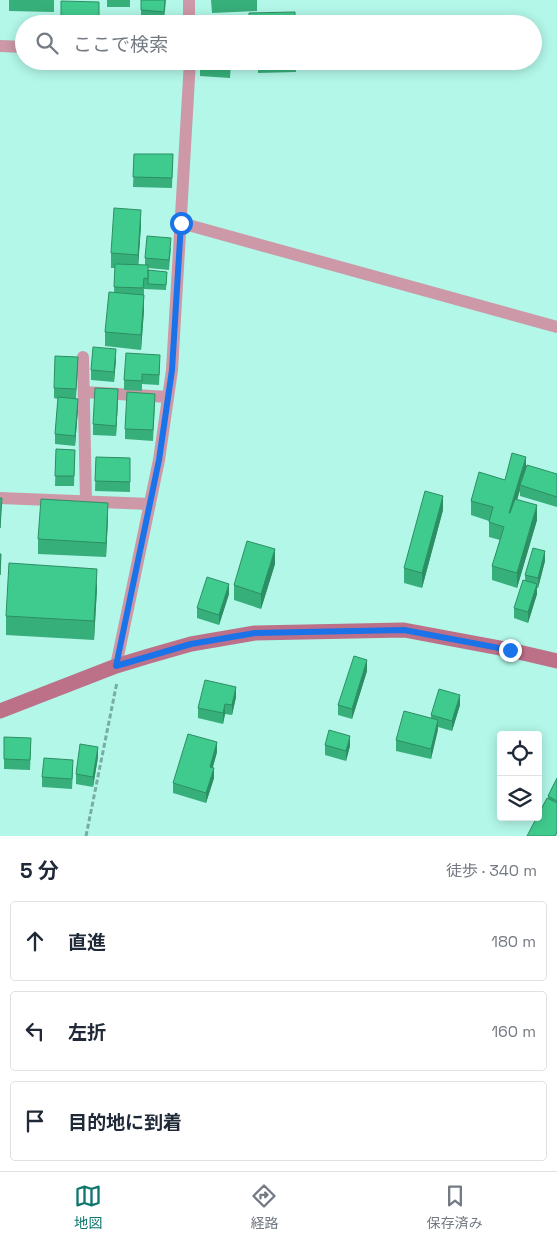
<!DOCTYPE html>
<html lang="ja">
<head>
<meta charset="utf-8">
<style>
	body { margin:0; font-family:"Space Grotesk","Noto Sans JP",sans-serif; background:#f2f2f3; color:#1f2937 }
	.controls { position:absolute; right:15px; bottom:15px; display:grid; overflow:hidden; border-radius:5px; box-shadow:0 2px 12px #0003 }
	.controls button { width:45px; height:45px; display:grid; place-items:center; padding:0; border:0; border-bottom:1px solid #e0e1e3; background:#fff; color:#1f2937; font:25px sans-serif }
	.stop { position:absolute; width:15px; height:15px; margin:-11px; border:4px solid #1a73e8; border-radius:50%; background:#fff }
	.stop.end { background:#1a73e8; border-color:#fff; box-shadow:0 1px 5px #0008 }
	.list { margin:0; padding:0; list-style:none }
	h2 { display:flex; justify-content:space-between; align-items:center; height:65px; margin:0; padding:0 20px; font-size:21px }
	h2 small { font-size:16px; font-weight:400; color:#747a83 }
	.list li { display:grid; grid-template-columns:32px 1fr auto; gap:15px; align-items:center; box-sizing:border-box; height:80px; margin:0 10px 10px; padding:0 10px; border:1px solid #e0e1e3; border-radius:5px }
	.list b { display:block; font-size:19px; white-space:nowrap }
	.list em { font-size:16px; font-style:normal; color:#747a83 }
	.icon { flex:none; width:28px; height:28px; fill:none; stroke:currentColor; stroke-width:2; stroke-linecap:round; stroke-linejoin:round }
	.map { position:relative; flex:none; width:557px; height:836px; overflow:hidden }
	.search { position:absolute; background:#fff; box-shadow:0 2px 12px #0003; left:15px; right:15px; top:15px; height:55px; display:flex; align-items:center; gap:12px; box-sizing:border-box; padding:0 18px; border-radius:28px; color:#747a83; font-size:19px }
	.sheet { height:335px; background:#fff }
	nav { display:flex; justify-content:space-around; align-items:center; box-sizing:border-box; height:70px; border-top:1px solid #e0e1e3; background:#fff; font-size:14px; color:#747a83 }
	nav a { display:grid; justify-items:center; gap:2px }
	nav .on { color:#0f766e }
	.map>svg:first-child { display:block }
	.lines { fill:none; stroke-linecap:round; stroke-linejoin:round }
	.path { stroke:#77aea2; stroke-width:3; stroke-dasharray:5 2.5; stroke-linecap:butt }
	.street { stroke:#cd98a7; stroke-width:12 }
	.secondary { stroke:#bd7189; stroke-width:15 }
	.wall { fill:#37af7a }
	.shaded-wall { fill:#2d8e63 }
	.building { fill:#40cb8e; stroke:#2d8e63 }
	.route { stroke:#1a73e8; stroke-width:6 }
</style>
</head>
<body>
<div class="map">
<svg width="557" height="836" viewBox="0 0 557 836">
	<rect width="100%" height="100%" fill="#b2f7e8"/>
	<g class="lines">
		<path class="path" d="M86,836L117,682"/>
		<path class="street" d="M189,24V0
			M0,46L24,47
			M181,223L557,327
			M83,357L86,501
			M84,392L168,397
			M0,498L150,504
			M116,666L159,460L172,370L190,61"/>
		<path class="secondary" d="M0,711L116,666L149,656L191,644L255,633L404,630L510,650L557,661"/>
	</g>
	<path class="wall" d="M9,0H54V12L9,11Z
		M107,0H130V7H107Z
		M141,0H166L164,22L141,20Z
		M211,0H257V11L212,13Z
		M200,61H231L230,78L200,76Z
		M258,61H296V72L258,73Z
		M134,154H173L172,188L133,187Z
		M141,225L138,265H145V258L171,248L169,270L148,268V270L167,272L166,290L144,289V310L141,350L105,346V332L114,292L115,268H111V253Z
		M116,359L114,382L91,380V370Z
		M160,365L159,385L142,384V391L124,390V380Z
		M78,368L76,398L78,409L75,446L55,444V434L58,399L54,398V388Z
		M118,400L116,436L93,435V424Z
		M155,404L153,441L125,439V429Z
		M56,449L75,450L74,486H55Z
		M96,457L130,458V492L95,491Z
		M526,469L557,474V507L520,496V490L517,499L537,520L517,588L492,580V566L500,540L489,537V521L471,515V501L505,480Z
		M443,510L422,588L404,583V568Z
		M108,518L106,557L38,554V539Z
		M545,561L538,588H537V594L528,623L514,618V608L525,580V575Z
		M275,564L261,609L234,600V585Z
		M97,588L94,640L6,635V616Z
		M229,594L219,625L197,618V608Z
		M367,671L352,719L338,715V705Z
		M236,697L232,715L225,714L223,724L198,718V708Z
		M460,705L452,731L438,727L431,759L396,751V740L431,718V715Z
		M325,745L350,746L346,761L325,755Z
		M31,748L30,770L4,769V759Z
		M217,752L213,767L214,778L206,803L173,793V783Z
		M98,757L93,787L76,784V774Z
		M73,770L72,789L42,787V777Z
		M557,778V836L548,798V796Z"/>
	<path class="shaded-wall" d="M141,210V225L138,270V255Z
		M144,295V310L141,350V335Z
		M116,349V359L114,382V372Z
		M118,389V400L116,436V426Z
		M78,399V409L75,446V436Z
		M526,457V472L520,485V490L509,528V513Z
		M443,496V510L422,588V573Z
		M108,503V518L106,557V543Z
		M537,505V520L517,588V573Z
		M275,549V564L261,609V594Z
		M545,551V561L538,588V578Z
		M97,569V588L94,640V621Z
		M229,584V594L219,625V615Z
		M537,584V594L528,623V612Z
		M367,660V671L352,719V709Z
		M236,687V697L232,715V705Z
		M460,695V705L452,731V721Z
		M225,704V714L223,724V713Z
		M438,720V730L431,759V749Z
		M350,736V746L346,761V751Z
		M217,742V752L210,777V767Z
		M98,747V757L93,787V777Z
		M214,768V778L206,803V793Z"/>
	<path class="building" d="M141,0H165L164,12L141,10Z
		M61,1L99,2V24H61Z
		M295,12V24H249V13Z
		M200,61H230V68L200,66Z
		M134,154H173L172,178L133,177Z
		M114,208L141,210L138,255L111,253Z
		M147,236L171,238L169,260L145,258Z
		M115,264L148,265V279L144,278L143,288L114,287Z
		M148,270L167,272L166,285L148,284Z
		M109,292L144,295L141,335L105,332Z
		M93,347L116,349L114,372L91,370Z
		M126,353L160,355L159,375L142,374V381L124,380Z
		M55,356L78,357L76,389L54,388Z
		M95,388L118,389L116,426L93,424Z
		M127,392L155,394L153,430L125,429Z
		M58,397L78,399L75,436L55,434Z
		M56,449L75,450L74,476H55Z
		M512,453L526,457L509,513H510L515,499L537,505L517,573L492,566L504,527L489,522L493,507L471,501L479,472L505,480Z
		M96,457L130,458V482L95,481Z
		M527,465L557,474V497L520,485Z
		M425,491L443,496L422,573L404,568Z
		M0,498H2L0,528Z
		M41,499L108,503L106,543L38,539Z
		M247,541L275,549L261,594L234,585Z
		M533,548L545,551L538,578L525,575Z
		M0,554H1L0,575Z
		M9,563L97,569L94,621L6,616Z
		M207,577L229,584L219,615L197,608Z
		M523,580L537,584L528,612L514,608Z
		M354,656L367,660L352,709L338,705Z
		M205,680L236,687L232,705L225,704L223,713L198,708Z
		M439,689L460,695L452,721L431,715Z
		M404,711L438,720L431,749L396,740Z
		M329,730L350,736L346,751L325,745Z
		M188,734L217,742L210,767L214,768L206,793L173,783Z
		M4,737L31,738L30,760L4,759Z
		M80,744L98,747L93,777L76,774Z
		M44,758L73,760L72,779L42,777Z
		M557,778V801L548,796Z
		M547,798L557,803V832L555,836H527L537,817H538V815Z"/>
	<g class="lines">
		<path class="route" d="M181,223L172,370L159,460L116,666L191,644L255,633L404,630L510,650"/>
	</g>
</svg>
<div class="controls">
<button><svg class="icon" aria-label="locate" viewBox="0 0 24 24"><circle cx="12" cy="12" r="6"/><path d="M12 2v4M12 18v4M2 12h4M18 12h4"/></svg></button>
<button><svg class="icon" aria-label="layers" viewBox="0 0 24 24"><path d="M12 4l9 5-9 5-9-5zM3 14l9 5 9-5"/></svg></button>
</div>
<div class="stop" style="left:181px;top:223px"></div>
<div class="stop end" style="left:510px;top:650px"></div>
<div class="search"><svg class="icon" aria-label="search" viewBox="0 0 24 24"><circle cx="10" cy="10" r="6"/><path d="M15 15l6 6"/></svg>ここで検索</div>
</div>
<section class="sheet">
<h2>5 分<small>徒歩 · 340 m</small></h2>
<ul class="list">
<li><svg class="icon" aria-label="ahead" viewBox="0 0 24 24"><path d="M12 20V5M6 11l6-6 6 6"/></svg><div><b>直進</b></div><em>180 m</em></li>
<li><svg class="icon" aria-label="left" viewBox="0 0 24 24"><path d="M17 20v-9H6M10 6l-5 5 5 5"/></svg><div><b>左折</b></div><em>160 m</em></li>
<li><svg class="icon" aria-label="arrive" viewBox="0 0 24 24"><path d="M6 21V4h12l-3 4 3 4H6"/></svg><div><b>目的地に到着</b></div></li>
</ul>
</section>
<nav>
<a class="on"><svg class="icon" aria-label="map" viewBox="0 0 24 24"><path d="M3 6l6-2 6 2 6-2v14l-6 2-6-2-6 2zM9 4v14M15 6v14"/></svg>地図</a>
<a><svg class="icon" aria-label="directions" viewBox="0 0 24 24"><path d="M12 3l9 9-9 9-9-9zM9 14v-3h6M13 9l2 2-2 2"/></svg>経路</a>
<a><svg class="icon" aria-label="saved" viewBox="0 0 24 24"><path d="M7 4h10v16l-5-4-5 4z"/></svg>保存済み</a>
</nav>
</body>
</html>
